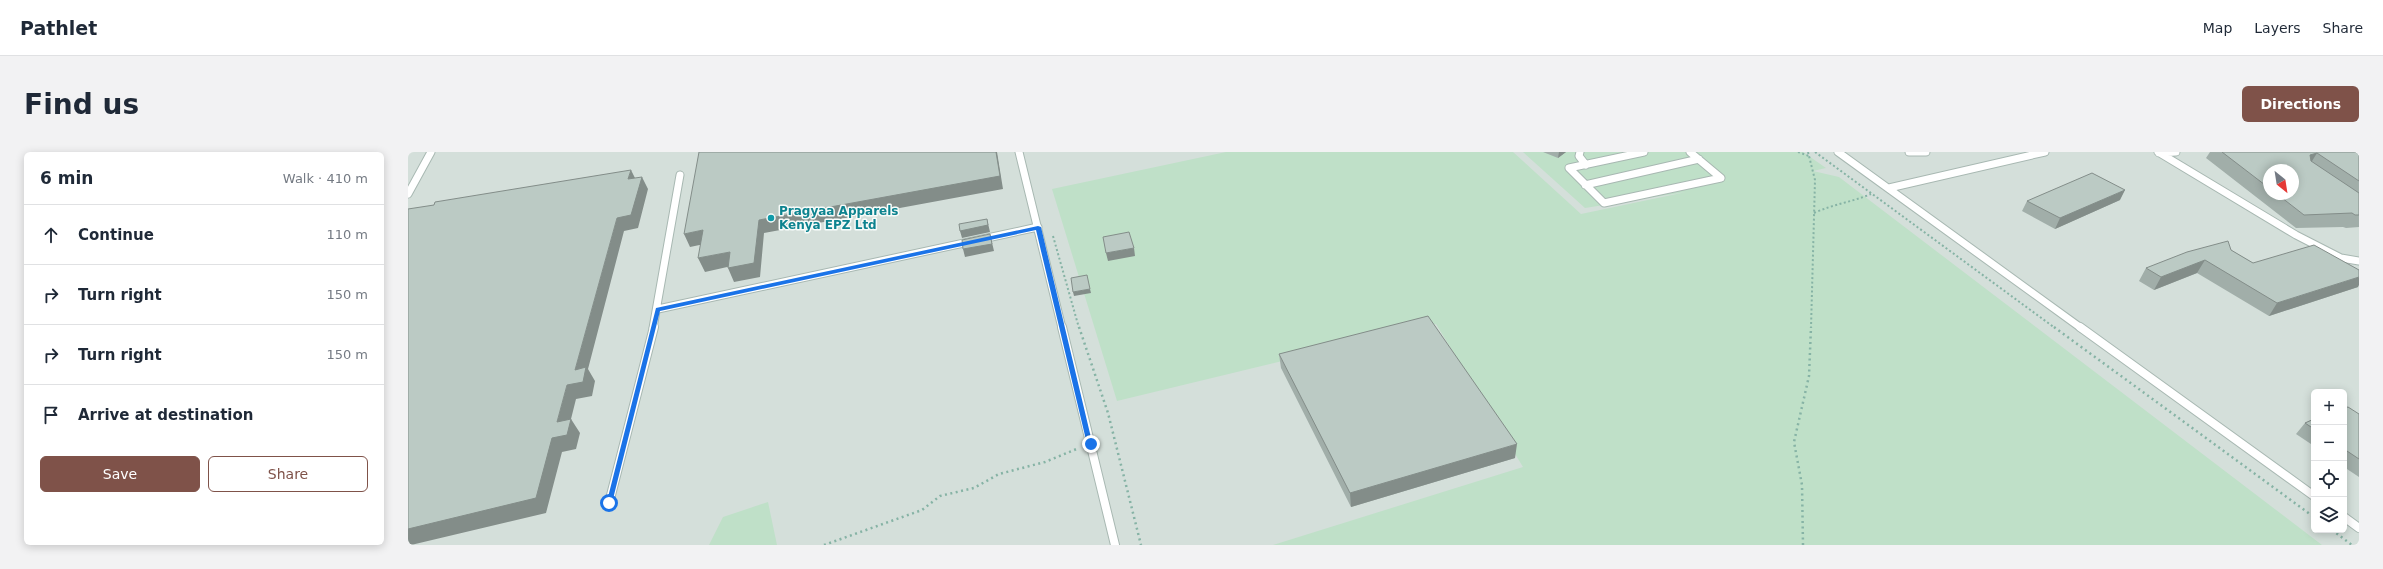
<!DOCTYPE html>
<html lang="en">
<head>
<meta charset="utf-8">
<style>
	body { margin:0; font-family:"DejaVu Sans",sans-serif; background:#f2f2f3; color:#1f2937 }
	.controls { position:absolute; right:12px; bottom:12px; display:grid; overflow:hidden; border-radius:6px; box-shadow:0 2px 10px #0003 }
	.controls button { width:36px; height:36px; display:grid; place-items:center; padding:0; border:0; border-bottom:1px solid #e0e1e3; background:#fff; color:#1f2937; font:20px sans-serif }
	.compass { position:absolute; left:1855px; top:12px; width:36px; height:36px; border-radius:50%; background:#fff; box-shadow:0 2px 10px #0003; rotate:150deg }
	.stop { position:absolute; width:12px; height:12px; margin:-9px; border:3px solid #1a73e8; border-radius:50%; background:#fff }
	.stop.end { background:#1a73e8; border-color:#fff; box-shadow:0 1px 4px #0008 }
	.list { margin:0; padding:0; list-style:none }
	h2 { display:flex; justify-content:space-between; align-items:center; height:52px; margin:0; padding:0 16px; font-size:17px }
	h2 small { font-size:13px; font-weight:400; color:#747a83 }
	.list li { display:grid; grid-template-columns:26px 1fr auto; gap:12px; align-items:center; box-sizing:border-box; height:60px; padding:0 16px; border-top:1px solid #e0e1e3 }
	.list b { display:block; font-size:15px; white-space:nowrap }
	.list em { font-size:13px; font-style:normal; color:#747a83 }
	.actions { display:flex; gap:8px; padding:12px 16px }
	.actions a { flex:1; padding:9px 0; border:1px solid #7f5249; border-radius:6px; text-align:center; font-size:14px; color:#7f5249 }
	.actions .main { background:#7f5249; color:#fff }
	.icon { flex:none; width:22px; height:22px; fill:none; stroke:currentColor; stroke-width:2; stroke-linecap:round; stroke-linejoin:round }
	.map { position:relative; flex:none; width:1951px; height:393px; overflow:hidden; border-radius:6px }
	header { display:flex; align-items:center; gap:24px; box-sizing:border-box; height:56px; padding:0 20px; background:#fff; border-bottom:1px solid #e0e1e3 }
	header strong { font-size:19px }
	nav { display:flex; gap:22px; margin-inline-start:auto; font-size:14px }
	.intro { display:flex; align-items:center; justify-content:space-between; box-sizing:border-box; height:96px; padding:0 24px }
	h1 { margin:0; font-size:28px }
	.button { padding:10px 18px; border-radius:6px; background:#7f5249; color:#fff; font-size:14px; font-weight:700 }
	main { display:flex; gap:24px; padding:0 24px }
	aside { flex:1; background:#fff; border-radius:6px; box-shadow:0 2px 10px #0003 }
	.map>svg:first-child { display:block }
	.built { fill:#d4dfda; fill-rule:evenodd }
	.green { fill:#bfe0c8 }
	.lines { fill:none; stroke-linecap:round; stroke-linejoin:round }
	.service-far1-casing { stroke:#a8b8b2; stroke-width:9 }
	.service-casing { stroke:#a8b8b2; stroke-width:10 }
	.path-far1 { stroke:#86b3a5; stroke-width:2; stroke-dasharray:2 2.5; stroke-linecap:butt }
	.path { stroke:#86b3a5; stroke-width:2.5; stroke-dasharray:2 3.5; stroke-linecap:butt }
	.service-far1 { stroke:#fff; stroke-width:7 }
	.service { stroke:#fff; stroke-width:8 }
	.wall { fill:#a1aea9; fill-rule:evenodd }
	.shaded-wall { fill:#838d89 }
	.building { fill:#bbcac4; stroke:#838d89 }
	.route { fill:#1a73e8 }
	.culture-dot { fill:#0f9aa8; stroke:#f7fbf9; stroke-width:1.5 }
	.labels { text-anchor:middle; stroke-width:3; stroke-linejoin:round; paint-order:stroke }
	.culture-label { font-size:12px; font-weight:bold; fill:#0d838f; stroke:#f7fbf9; text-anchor:start }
</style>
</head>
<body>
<header>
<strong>Pathlet</strong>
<nav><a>Map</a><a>Layers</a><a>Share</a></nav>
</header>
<div class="intro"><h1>Find us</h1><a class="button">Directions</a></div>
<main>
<aside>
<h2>6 min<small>Walk · 410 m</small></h2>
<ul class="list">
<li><svg class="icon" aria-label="ahead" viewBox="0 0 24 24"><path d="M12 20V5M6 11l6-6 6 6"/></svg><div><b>Continue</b></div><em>110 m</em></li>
<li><svg class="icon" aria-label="right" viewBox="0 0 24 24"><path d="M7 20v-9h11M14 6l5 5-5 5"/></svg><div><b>Turn right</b></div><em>150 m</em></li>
<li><svg class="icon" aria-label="right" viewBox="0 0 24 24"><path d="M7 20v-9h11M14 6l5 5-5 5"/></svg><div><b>Turn right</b></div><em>150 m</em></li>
<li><svg class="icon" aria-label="arrive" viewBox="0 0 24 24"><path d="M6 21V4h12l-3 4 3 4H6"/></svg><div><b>Arrive at destination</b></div></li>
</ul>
<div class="actions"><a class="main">Save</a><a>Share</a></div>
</aside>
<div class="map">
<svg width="1951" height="393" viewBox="0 0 1951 393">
	<rect width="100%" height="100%" fill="#e6efeb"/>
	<path class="built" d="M0,0H1951V393H0ZM1861,18H1885V42H1861ZM1906,240H1936V378H1906Z"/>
	<path class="green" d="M818,0H1105L1173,62L1278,40L1177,56L1115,0H1395L1418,16L1405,19L1431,25L1914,393H865L1115,315L1028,172L709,249L644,37Z
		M360,350L369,393H301L315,365Z"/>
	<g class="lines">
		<defs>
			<path id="service-far1" d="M611,0L654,176
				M1172,0L1171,4L1178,13
				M1236,0L1161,16L1196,51L1313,26L1282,0
				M1430,0L1673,176
				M1501,0H1518
				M1750,0L1888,83L1933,106L1951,109
				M1751,1L1768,0
				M1177,33L1291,7
				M1481,36L1637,0
				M0,42L23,0
				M250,157L630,75
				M245,176L272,23"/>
			<path id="service" d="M654,175L707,393
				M1672,175L1906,344
				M201,351L246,175
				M1936,365L1951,376"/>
		</defs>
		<use href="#service-far1" class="service-far1-casing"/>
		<use href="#service" class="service-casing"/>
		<path class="path-far1" d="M1390,0L1401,4
			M1400,0L1407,28L1403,176
			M1407,0L1647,176
			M1406,61C1426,52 1444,50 1463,42
			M645,84L671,176"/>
		<path class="path" d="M671,175L700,261L733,393
			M1646,175L1906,365
			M1924,378L1944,393
			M416,393L514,358L532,344L566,336L591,322L637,310L671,296
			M1395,393L1394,333L1386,290L1401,224L1403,175"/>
		<use href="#service-far1" class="service-far1"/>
		<use href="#service" class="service"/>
	</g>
	<path class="wall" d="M1135,0H1158L1150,6Z
		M1802,0H1951V75L1938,76L1935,75L1888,76L1798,6ZM1861,18L1885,42H1861Z
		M1712,48L1647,77L1614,59L1619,49Z
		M1823,98L1845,111L1950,135L1861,164L1789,121L1746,138L1731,129L1738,116Z
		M871,202L1107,306L943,355L873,216Z
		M1936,256L1951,262V325L1936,315Z
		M1906,267V294L1888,282L1897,271Z"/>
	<path class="shaded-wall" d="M588,0H589L595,37L356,81L352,125L326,130L320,116L351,68Z
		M1151,0H1158L1150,6Z
		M1909,1L1901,14L1902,3Z
		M223,18L229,30L220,27Z
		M234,25L240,37L230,76L216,79L180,217L187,229L184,244L168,247L163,267L172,281L168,297L154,300L138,361L3,393H0V377L149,270L159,233L167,218L209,66Z
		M1717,38L1712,48L1647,77L1652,66Z
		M579,67L582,80L554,86L552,79Z
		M295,78L301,91L282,95L276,82Z
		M582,82L586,99L557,105L555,97Z
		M726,96L727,104L700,109L698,101Z
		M322,100L328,113L297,120L290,106Z
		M1797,108L1789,121L1746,138L1753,125Z
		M1951,125V133L1950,135L1861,164L1869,151Z
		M682,137L683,141L666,144L665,140Z
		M1109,292L1107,306L943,355L942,341Z"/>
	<path class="building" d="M291,0H588L592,24L351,68L346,111L320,116L322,100L290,106L295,78L276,82Z
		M1814,0H1951V29L1909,1L1902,3L1903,9L1951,41V63H1947L1944,61L1896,63L1869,42H1885V18H1861V36Z
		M223,18L220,27L234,25L223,63L209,66L167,218L178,215L175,230L159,233L149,270L163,267L159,283L144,286L128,346L0,377V57L26,53L27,50Z
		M1684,21L1717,38L1652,66L1619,49Z
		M579,67L580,73L552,79L551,72Z
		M721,80L726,96L698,101L695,85Z
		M582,82L584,92L555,97L554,88Z
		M1820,89L1823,98L1845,111L1906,93L1951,118V125L1869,151L1797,108L1753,125L1738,116L1779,100Z
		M679,123L682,137L665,140L663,126Z
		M1020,164L1109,292L942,341L871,202Z
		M1940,255L1951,262V307L1936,297V256Z
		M1906,267V277L1897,271Z"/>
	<path class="route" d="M630,74L633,75L685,294L679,292L628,78L252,159L204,351L198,353L248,156Z"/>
	<circle class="culture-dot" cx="363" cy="66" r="4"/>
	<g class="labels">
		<g class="culture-label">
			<text x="371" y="63">Pragyaa Apparels<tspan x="371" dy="14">Kenya EPZ Ltd</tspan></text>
		</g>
	</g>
</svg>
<div class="controls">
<button>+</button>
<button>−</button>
<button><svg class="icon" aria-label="locate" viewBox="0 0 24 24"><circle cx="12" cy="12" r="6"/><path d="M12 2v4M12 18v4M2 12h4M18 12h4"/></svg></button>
<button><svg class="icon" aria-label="layers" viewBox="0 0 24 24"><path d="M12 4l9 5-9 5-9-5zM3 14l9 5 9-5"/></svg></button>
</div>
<svg class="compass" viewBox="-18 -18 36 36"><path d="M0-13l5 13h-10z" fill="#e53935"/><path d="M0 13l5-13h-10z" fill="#747a83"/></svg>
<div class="stop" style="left:201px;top:351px"></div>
<div class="stop end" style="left:683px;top:292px"></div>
</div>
</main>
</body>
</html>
